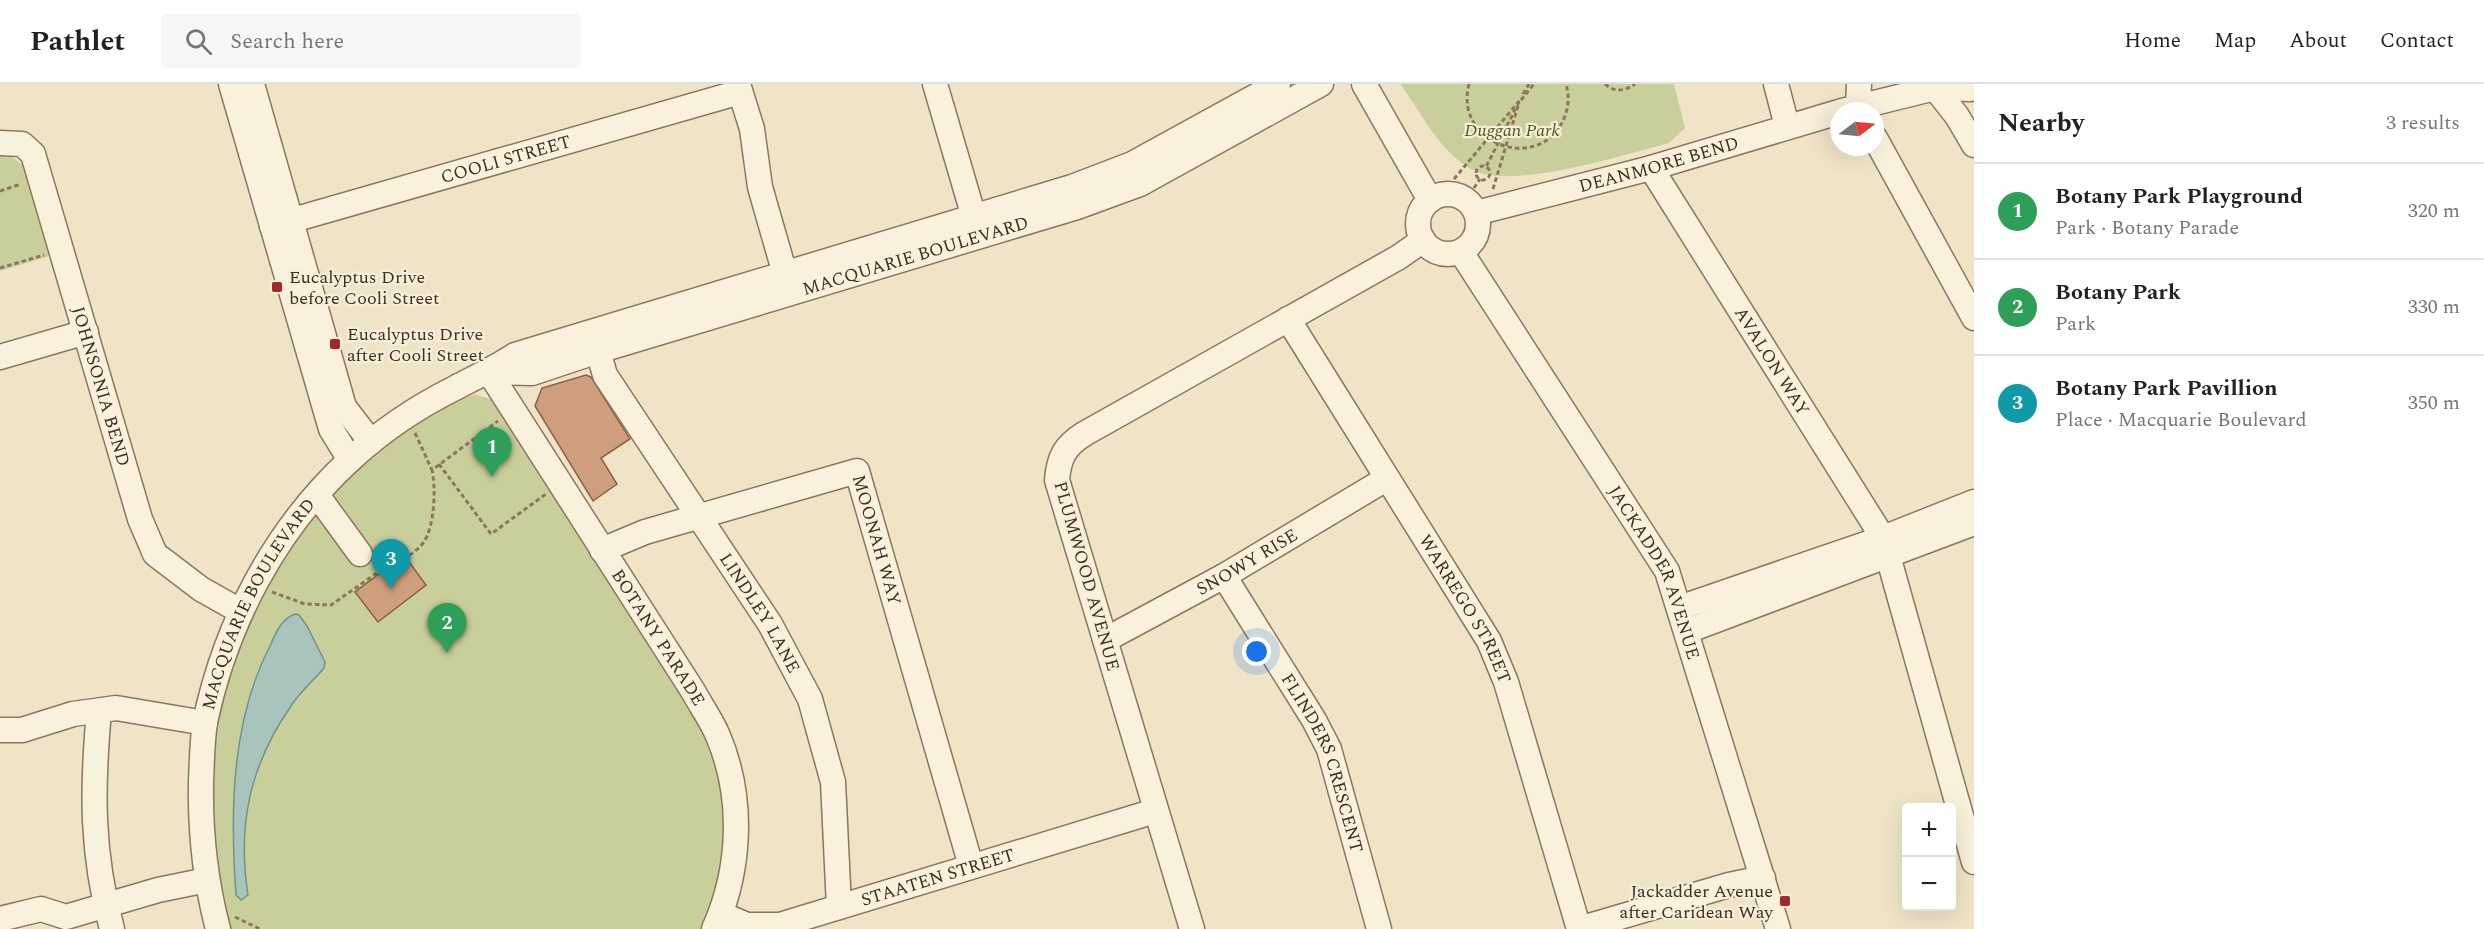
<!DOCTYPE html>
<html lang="en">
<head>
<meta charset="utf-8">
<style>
	body { margin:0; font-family:Spectral,serif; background:#f6f6f6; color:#222 }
	.controls { position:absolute; right:18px; bottom:18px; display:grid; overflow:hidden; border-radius:6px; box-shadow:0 6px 24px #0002 }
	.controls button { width:54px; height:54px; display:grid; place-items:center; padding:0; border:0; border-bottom:2px solid #e0e0e0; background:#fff; color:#222; font:30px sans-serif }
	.compass { position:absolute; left:1830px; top:18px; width:54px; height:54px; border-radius:50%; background:#fff; box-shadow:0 6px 24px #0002; rotate:74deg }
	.you { position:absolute; left:1257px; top:568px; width:21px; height:21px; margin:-15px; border:4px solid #fff; border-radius:50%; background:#1a73e8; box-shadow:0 0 0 9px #1a73e833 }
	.badge { display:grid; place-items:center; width:39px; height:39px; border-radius:50%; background:#0f766e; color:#fff; font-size:20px; font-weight:700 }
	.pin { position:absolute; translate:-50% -50px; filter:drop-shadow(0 2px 3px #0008) }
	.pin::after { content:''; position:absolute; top:32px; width:21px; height:18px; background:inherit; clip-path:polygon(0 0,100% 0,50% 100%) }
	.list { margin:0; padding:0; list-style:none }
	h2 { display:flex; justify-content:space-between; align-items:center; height:78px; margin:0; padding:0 24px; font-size:26px }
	h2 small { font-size:20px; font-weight:400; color:#767676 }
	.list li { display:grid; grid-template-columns:39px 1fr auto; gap:18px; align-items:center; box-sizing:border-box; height:96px; padding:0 24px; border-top:2px solid #e0e0e0 }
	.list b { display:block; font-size:22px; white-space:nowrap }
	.list p { margin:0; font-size:20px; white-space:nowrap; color:#767676 }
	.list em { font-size:20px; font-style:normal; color:#767676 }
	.icon { flex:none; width:33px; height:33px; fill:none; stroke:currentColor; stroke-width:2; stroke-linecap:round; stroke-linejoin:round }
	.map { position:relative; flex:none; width:1974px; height:845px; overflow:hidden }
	header { display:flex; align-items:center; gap:36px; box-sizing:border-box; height:84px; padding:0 30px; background:#fff; border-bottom:2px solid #e0e0e0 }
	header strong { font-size:28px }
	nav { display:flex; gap:33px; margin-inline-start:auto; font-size:21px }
	.search { width:420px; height:54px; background:#f6f6f6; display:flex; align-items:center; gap:15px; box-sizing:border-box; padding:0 21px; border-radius:6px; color:#767676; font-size:22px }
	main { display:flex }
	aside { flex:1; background:#fff }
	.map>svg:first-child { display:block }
	.green { fill:#c9cf9b }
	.water { fill:#a9c4bc; stroke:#6f938a; stroke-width:1.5 }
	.building { fill:#cf9f7d; stroke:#8d5f41; stroke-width:1.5 }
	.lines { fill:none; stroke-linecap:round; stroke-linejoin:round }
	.minor-casing { stroke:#8d765c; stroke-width:27 }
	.path { stroke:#8d765c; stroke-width:3; stroke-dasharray:4.5 3; stroke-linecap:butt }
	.minor { stroke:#faf1dc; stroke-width:24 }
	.poi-dot { fill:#9e2a2b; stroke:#f7eed8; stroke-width:2 }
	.labels { text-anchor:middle; stroke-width:4.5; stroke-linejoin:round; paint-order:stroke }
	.park-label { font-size:18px; font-style:italic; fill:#4d5a26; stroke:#f7eed8 }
	.street-label { font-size:18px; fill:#3d2e20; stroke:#f7eed8 }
	.poi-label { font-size:18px; fill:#3d2e20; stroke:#f7eed8; text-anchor:start }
</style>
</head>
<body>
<header>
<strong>Pathlet</strong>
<div class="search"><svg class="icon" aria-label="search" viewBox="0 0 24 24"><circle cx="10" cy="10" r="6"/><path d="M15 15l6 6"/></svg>Search here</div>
<nav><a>Home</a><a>Map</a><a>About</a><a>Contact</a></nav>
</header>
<main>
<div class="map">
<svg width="1974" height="845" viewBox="0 0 1974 845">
	<rect width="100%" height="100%" fill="#f0e4c8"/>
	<path class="green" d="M1400,0H1674L1685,44L1669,59C1625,70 1508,109 1469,84C1437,64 1422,29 1400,0Z
		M0,72L12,73L27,84L53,171L0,187Z
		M475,310L493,316L709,648L727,717L726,775L705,845H226L211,773L214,643L241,548L305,436L374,366L442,322Z"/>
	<path class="water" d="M295,530L299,531L307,542L325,578L324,584C313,597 300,608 291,622C250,681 237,741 248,811L241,816L236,811C230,728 231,637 270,562C276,549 281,535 295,530Z"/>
	<path class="building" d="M586,291L591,293L630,355L601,374L617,400L593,417L535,322L542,304Z
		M404,471L426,501L378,538L355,508Z"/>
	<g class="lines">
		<defs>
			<g id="minor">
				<path d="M231,0L331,345L350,376"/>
				<path d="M252,0L344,323L371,358"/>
				<path d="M738,0L752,45L760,103L789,204"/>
				<path d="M935,0L978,147"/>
				<path d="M1364,0L1430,116"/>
				<path d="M1776,0L1787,42"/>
				<path d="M1859,0L1858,23L1860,27"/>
				<path d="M1935,4L1957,32L1974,61"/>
				<path d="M1842,27L1935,4L1970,5"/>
				<path d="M1875,54L1974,234"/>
				<path id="s1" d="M0,59L22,60L33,70L140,435L155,470L201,505L240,527"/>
				<path id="s2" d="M1651,84L1883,454L1974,778"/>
				<circle cx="1448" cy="140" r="30"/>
				<path id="s3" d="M1476,129L1651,84L1839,28"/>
				<path id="s4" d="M272,142L740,8"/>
				<path id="s5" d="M1461,168L1667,487L1778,845"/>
				<path id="s6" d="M1288,235L1489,557L1506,598L1579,845"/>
				<path id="s7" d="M598,267L605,291L770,540L810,615L833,698L839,823"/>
				<path d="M0,273L86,248"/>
				<path id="s8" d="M489,288L532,289L598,267L1077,123L1140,100L1321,0"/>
				<path id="s9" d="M489,288L693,607C701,622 712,637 718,652C744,713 741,785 714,845"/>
				<path d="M317,411L360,470"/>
				<path id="s10" d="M602,466L645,448L857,387L971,782"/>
				<path id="s11" d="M1224,492L1314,636L1329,665L1379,845"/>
				<path d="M1679,524L1883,454L1974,418"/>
				<path d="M1687,547L1974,439"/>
				<path id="s12" d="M1105,556L1224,492L1386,395"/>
				<path d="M99,627C92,705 91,768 112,845"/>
				<path d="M0,646H22L73,630L116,624L205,639"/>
				<path id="s13" d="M721,830L747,841H780L1155,727"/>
				<path d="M0,835L41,825L66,833L158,806L207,796"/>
				<path id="s14" d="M218,845C205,796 200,747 201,697C202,677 202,657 205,638C226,539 275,445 350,376C380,348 419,322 455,304C476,293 495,284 515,271L1072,103L1132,80L1278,0"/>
				<path d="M1192,845L1057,396C1059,373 1065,362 1084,350L1399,173L1423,156"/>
				<path d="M1579,845L1729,801L1763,794"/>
			</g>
		</defs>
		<use href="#minor" class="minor-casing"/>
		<path class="path" d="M1469,0C1453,62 1543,91 1565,32C1569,21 1569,11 1566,0
			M1605,0C1615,9 1625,7 1635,0
			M1523,10L1529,0
			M1521,16L1534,0
			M1476 89a7 7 0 1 1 14 0a7 7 0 1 1-14 0Z
			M1454,95L1520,16L1486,83
			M1474,104L1480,95
			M1493,105L1518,22
			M0,107L21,100
			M0,184L44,171
			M415,349L432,386
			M439,380L491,450L546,410
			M272,508L305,520L331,521L384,484L386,487C397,478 415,470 423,459C435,443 436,403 432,386L498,337
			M235,833L260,845"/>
		<use href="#minor" class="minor"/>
	</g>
	<g class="poi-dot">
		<rect x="271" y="197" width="12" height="12" rx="3"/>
		<rect x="329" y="254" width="12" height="12" rx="3"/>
		<rect x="1779" y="811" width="12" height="12" rx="3"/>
	</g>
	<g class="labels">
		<g class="park-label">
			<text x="1512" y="52">Duggan Park</text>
		</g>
		<g class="street-label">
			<text dy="6" stroke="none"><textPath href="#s4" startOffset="243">COOLI STREET</textPath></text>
			<text dy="6" stroke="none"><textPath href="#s3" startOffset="189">DEANMORE BEND</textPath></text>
			<text dy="6" stroke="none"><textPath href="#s8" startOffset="444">MACQUARIE BOULEVARD</textPath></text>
			<text dy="6" stroke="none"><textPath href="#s2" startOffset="228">AVALON WAY</textPath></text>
			<text dy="6" stroke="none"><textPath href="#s1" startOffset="279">JOHNSONIA BEND</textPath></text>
			<text dy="6" stroke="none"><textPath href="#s10" startOffset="339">MOONAH WAY</textPath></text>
			<text dy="6" stroke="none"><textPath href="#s12" startOffset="162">SNOWY RISE</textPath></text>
			<text dy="6" stroke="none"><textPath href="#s5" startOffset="376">JACKADDER AVENUE</textPath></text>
			<text transform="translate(1087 492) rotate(74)" y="6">PLUMWOOD AVENUE</text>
			<text dy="6" stroke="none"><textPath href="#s14" startOffset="339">MACQUARIE BOULEVARD</textPath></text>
			<text dy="6" stroke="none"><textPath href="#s6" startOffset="340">WARREGO STREET</textPath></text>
			<text dy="6" stroke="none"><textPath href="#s7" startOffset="309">LINDLEY LANE</textPath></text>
			<text dy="6" stroke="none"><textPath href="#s9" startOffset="315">BOTANY PARADE</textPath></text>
			<text dy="6" stroke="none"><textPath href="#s11" startOffset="213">FLINDERS CRESCENT</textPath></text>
			<text dy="6" stroke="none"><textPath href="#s13" startOffset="226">STAATEN STREET</textPath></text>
		</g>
		<g class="poi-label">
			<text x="289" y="199">Eucalyptus Drive<tspan x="289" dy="21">before Cooli Street</tspan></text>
			<text x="347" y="256">Eucalyptus Drive<tspan x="347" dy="21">after Cooli Street</tspan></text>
			<text x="1773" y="813" text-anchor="end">Jackadder Avenue<tspan x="1773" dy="21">after Caridean Way</tspan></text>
		</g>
	</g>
</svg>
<div class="controls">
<button>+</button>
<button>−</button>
</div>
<svg class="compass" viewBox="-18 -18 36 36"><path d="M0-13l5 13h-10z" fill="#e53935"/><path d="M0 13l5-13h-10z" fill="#767676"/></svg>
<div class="you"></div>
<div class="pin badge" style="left:492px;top:393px;background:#2e9e5b">1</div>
<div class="pin badge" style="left:447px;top:569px;background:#2e9e5b">2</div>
<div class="pin badge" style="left:391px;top:505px;background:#0f9aa8">3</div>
</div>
<aside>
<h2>Nearby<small>3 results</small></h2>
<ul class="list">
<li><span class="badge" style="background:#2e9e5b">1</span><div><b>Botany Park Playground</b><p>Park · Botany Parade</p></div><em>320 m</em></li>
<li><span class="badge" style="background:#2e9e5b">2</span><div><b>Botany Park</b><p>Park</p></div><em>330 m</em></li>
<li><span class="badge" style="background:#0f9aa8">3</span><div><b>Botany Park Pavillion</b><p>Place · Macquarie Boulevard</p></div><em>350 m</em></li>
</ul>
</aside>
</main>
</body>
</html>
